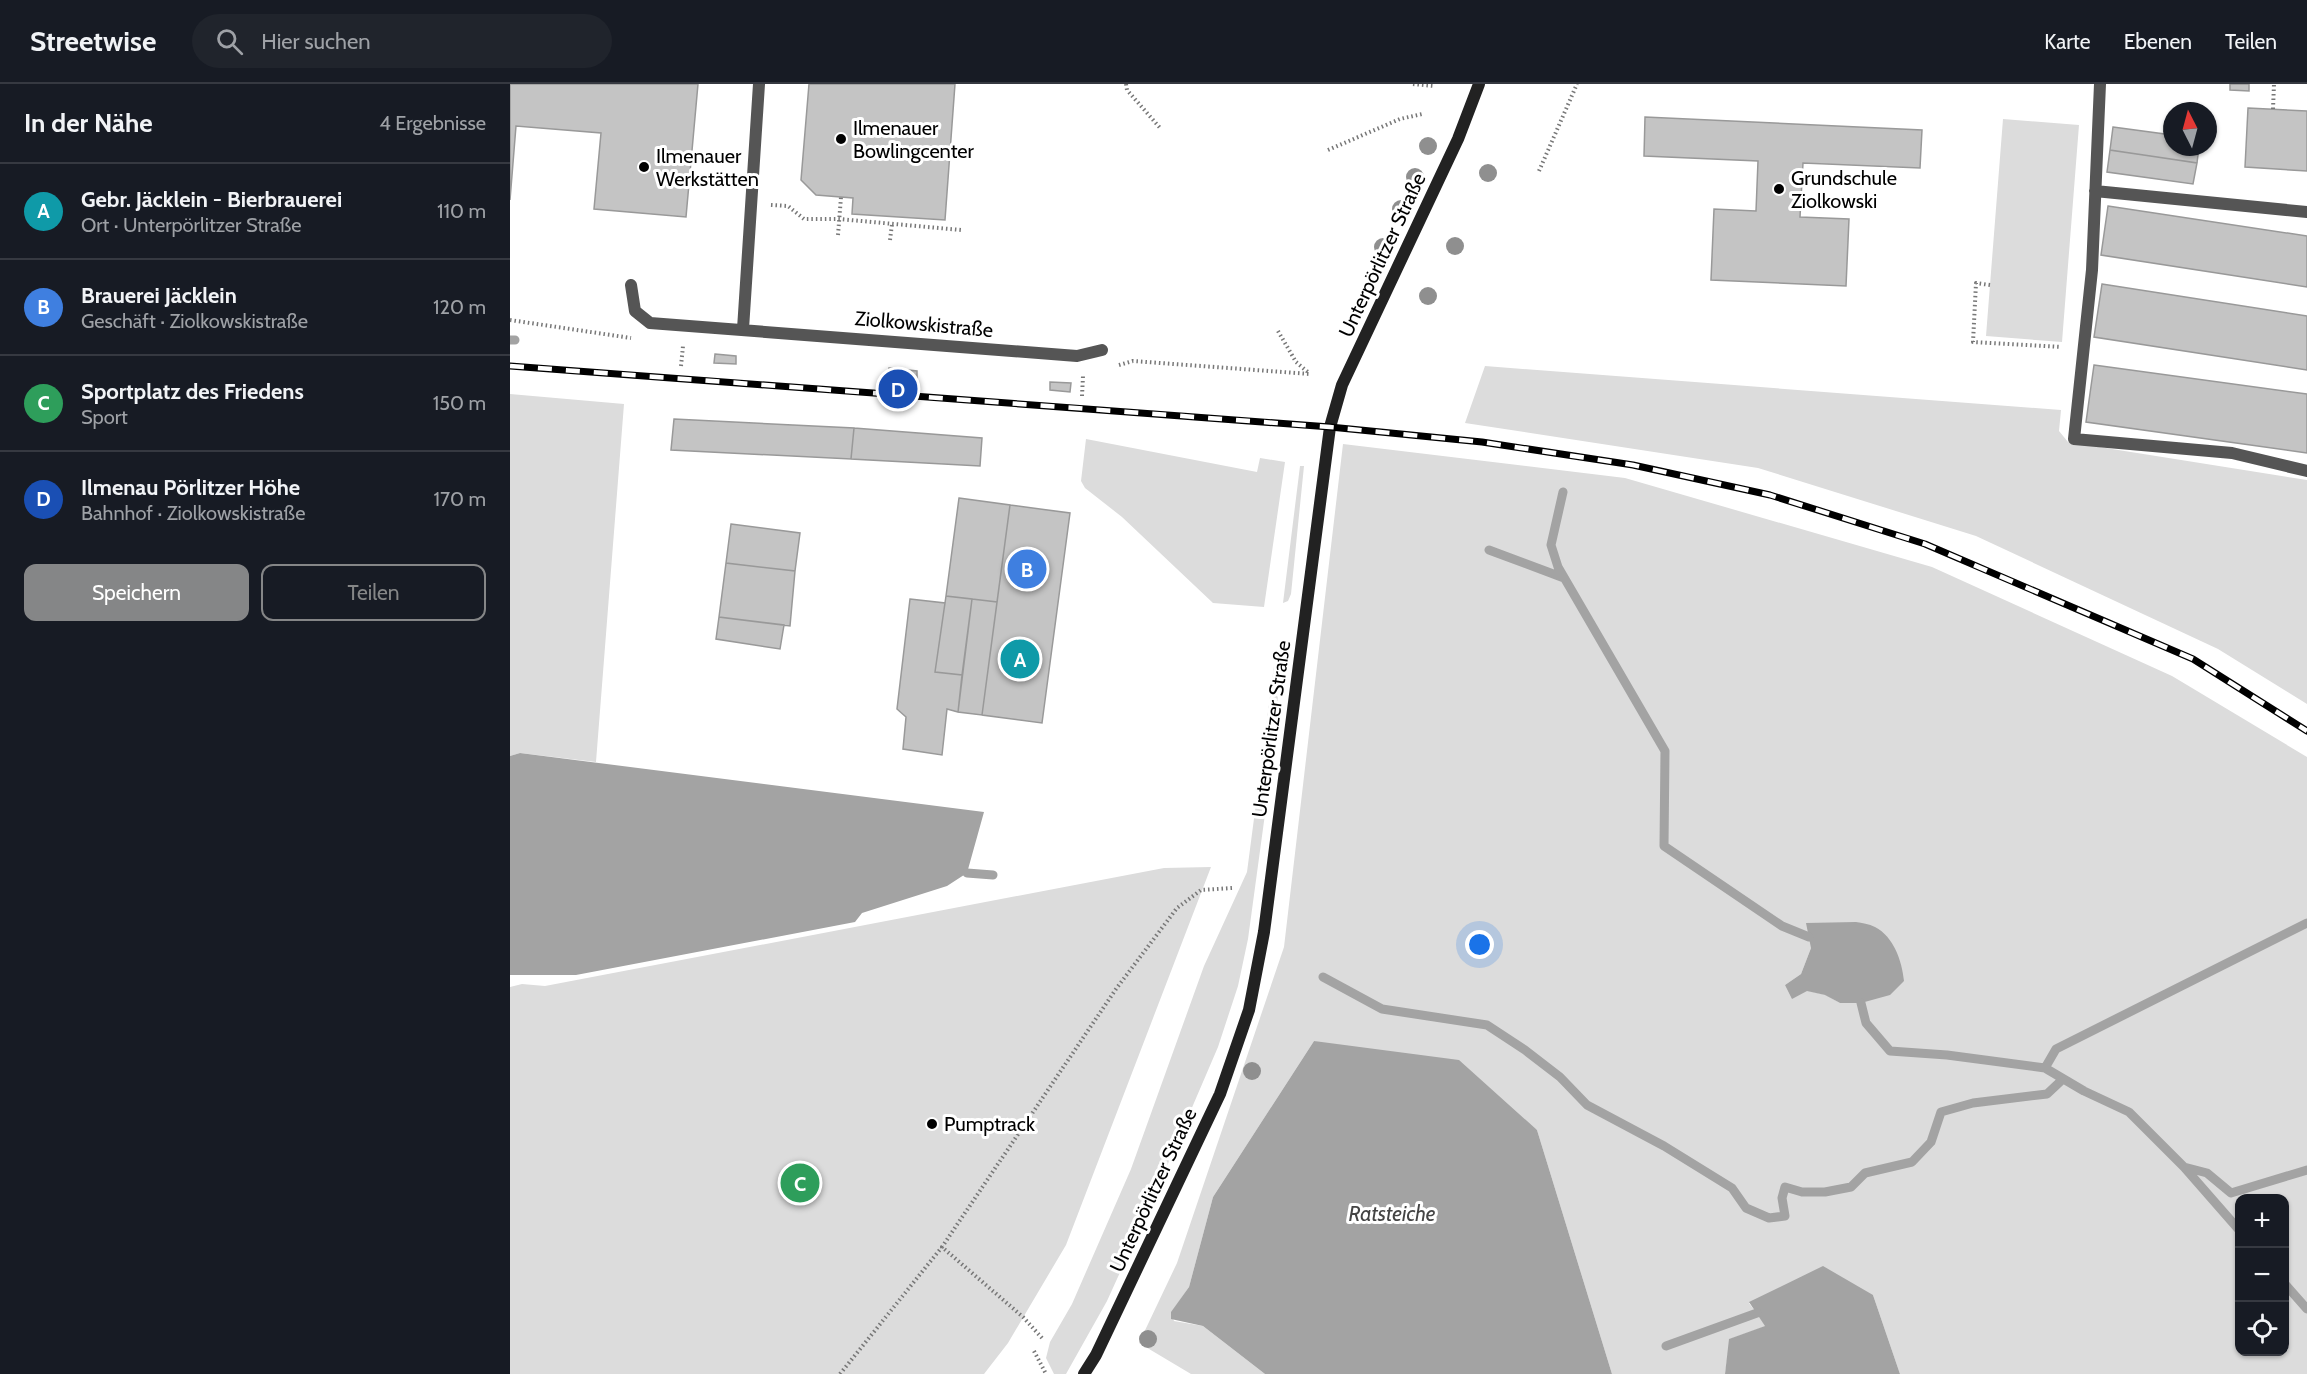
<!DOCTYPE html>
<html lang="de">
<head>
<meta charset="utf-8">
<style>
	body { margin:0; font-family:Cabin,sans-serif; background:#20242c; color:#f1f3f6 }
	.controls { position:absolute; right:18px; bottom:18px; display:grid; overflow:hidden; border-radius:12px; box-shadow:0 2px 4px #0004 }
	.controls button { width:54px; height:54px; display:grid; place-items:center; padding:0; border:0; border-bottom:2px solid #363941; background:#171b24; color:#f1f3f6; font:30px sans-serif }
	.compass { position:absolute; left:1653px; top:18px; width:54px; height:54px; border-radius:50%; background:#171b24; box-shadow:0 2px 4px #0004; rotate:354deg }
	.you { position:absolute; left:970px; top:861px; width:21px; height:21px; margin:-15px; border:4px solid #fff; border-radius:50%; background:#1a73e8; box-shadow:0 0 0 9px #1a73e833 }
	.badge { display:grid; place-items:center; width:39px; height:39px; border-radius:50%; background:#858687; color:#fff; font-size:20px; font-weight:700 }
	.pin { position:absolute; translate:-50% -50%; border:3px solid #fff; box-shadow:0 2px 6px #0006 }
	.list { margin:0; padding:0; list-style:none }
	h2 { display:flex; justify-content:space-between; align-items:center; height:78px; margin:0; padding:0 24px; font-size:26px }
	h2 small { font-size:20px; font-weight:400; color:#9ea1a6 }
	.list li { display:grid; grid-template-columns:39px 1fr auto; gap:18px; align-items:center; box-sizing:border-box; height:96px; padding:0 24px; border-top:2px solid #363941 }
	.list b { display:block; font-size:22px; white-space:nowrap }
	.list p { margin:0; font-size:20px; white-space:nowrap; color:#9ea1a6 }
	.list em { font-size:20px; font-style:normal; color:#9ea1a6 }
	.actions { display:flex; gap:12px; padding:18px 24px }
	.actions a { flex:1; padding:14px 0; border:2px solid #858687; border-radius:12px; text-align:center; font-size:21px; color:#858687 }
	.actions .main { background:#858687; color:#fff }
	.icon { flex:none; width:33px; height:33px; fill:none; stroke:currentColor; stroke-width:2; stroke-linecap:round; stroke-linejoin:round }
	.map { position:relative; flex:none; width:1797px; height:1290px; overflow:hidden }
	header { display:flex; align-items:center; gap:36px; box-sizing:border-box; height:84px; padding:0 30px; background:#171b24; border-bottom:2px solid #363941 }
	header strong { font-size:28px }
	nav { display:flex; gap:33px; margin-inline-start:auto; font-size:21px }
	.search { width:420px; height:54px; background:#20242c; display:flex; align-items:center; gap:15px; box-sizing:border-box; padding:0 21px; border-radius:33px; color:#9ea1a6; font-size:22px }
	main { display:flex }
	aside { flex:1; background:#171b24 }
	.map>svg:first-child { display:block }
	.green { fill:#dcdcdc; fill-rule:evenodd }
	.water { fill:#a3a3a3 }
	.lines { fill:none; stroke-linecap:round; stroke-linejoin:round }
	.stream { stroke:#a3a3a3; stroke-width:9 }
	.building { fill:#c4c4c4; stroke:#999; stroke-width:1.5 }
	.path { stroke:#777; stroke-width:4; stroke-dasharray:1.5 3; stroke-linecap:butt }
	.lane { stroke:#555; stroke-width:12 }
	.street { stroke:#555; stroke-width:12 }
	.secondary { stroke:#222; stroke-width:12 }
	.rail-casing { stroke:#000; stroke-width:7 }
	.rail { stroke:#fff; stroke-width:4.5; stroke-dasharray:14; stroke-linecap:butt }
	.tree { fill:#8f8f8f }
	.poi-dot { fill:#000; stroke:#fff; stroke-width:2 }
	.labels { text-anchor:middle; stroke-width:6; stroke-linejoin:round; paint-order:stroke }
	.poi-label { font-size:20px; fill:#000; stroke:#fff; text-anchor:start }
	.street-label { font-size:20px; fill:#000; stroke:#fff }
	.water-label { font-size:21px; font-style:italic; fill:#444; stroke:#fff }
</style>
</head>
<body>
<header>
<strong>Streetwise</strong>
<div class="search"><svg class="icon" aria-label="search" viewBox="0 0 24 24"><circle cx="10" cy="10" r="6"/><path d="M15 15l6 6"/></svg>Hier suchen</div>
<nav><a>Karte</a><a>Ebenen</a><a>Teilen</a></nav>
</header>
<main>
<aside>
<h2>In der Nähe<small>4 Ergebnisse</small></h2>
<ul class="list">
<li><span class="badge" style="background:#0f9aa8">A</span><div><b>Gebr. Jäcklein - Bierbrauerei</b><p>Ort · Unterpörlitzer Straße</p></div><em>110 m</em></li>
<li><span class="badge" style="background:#3f7fe0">B</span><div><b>Brauerei Jäcklein</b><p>Geschäft · Ziolkowskistraße</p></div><em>120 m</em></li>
<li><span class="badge" style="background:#2e9e5b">C</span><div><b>Sportplatz des Friedens</b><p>Sport</p></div><em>150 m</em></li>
<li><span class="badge" style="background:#1a4fb4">D</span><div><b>Ilmenau Pörlitzer Höhe</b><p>Bahnhof · Ziolkowskistraße</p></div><em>170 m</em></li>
</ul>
<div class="actions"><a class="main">Speichern</a><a>Teilen</a></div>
</aside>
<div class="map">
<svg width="1797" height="1290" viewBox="0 0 1797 1290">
	<rect width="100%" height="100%" fill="#fff"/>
	<path class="green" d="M1493,35L1569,41L1552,258L1476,252Z
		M975,282L1551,326L1549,347L1558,358L1797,396V620L1708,565L1466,452L1248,384L955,339Z
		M0,310L114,320L86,678L10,669L0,672Z
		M576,355L747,388L750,374L775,378L754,523L703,519L612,433L575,404L571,397Z
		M833,360L1115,394L1422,483L1662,592L1797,673V1290H1390L1363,1211L1239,1219L1256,1242L1220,1255L1215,1290H1102L1027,1046L804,957L703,1113L679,1203L661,1229L664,1237L693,1242L755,1290H681L629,1259L667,1179L774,863ZM1301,864L1330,919L1316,911L1275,901L1291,890ZM1730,1114H1774V1268H1730Z
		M790,382H794L781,510L778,517L773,519Z
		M770,573L768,612L755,730L738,855L728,902L708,963L632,1140L597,1217L556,1290H544L536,1274L540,1258L562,1220L621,1085L694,882L737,788L764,582Z
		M701,783L556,1161L498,1259L474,1290H0V903L12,900L35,902L654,784Z"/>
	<path class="water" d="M10,669L474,728L457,789L437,802L352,829L345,838L66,891H0V672Z
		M1346,838C1352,839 1359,840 1365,843C1384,853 1392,877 1394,897L1380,911L1351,919H1330L1315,911L1297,907L1282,915L1275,901L1291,890L1301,864L1296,839Z
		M804,957L949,976L1027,1046L1102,1290H755L693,1242L661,1235V1228L679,1203L703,1113Z
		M1313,1182L1363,1211L1390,1290H1215L1219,1255L1255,1242L1239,1218Z"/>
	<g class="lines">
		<path class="stream" d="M0,256H5
			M1053,408L1041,461L1048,483L1155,667L1154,762L1272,842L1299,853
			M979,466L1054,494
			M457,789L483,791
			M813,893L872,925L977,941L1015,966L1050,993L1077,1021L1154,1062L1222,1104L1236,1124L1259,1134L1275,1132L1272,1114L1275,1103L1292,1108H1315L1341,1103L1355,1089L1402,1078L1421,1058L1431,1028L1463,1019L1537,1010L1553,995
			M1351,919L1356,939L1380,967L1437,971L1535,984L1574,1007L1619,1028L1674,1083L1730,1147
			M1535,984L1546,965L1797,839
			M1674,1083L1697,1089L1721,1109L1797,1086
			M1774,1199L1797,1225
			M1156,1262L1247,1229"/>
	</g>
	<path class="building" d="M0,0H188L176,133L84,125L91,49L6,42L0,116Z
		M299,0H445L435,136L342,130L343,114L306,111L291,96Z
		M1720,0H1739V7L1720,6Z
		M1738,24L1797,27V87L1735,83Z
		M1135,33L1412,46L1410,84L1293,79L1290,133L1339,135L1336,202L1201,196L1204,125L1246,127L1248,77L1134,72Z
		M1603,43L1662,51V63H1689L1687,79L1600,66Z
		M1600,66L1687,79L1683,100L1597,88Z
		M1598,122L1797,152V203L1591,171Z
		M1592,200L1797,232V286L1584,253Z
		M205,270L226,272V280L204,279Z
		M1584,281L1797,310V369L1576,338Z
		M379,284L407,287V295L378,293Z
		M540,298L561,299L560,308L540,306Z
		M164,335L344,344L341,375L161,366Z
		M344,344L472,354L470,382L341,375Z
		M449,414L500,421L487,518L436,512Z
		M500,421L560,429L532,639L472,631Z
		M221,440L290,449L285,487L216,479Z
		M216,479L285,487L280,542L209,533Z
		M436,512L462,515L452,591L425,588Z
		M400,515L435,519L425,588L452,591L448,628L437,625L432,671L393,665L396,633L387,625Z
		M462,515L487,518L472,631L448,628Z
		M209,533L274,541L270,565L206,555Z"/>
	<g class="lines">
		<path class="path" d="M616,0L617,6L651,45
			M903,0L924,2
			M1763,25L1764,0
			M818,66L890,35L912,30
			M1029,87L1067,0
			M261,121L278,122L294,135H329L451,146
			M328,151L331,113
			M380,156L382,140
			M1480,201L1466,199L1463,258L1551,263
			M0,236L121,254
			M768,247L786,278L799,289
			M609,281L623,277L800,290
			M171,282L173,262
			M572,312L573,292
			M532,1254L513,1233L432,1163L606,905L667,824L691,806L722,804
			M524,1267L536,1290
			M330,1290L432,1163"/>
		<path class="lane" d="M1590,0L1582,186L1564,355L1722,369L1797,387
			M1585,107L1797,128"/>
		<path class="street" d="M121,201L125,227L140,239L567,272L592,266
			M233,245L249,0"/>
		<path class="secondary" d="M574,1290L586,1271L710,1010L739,926L754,848L820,343L832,301L948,55L969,0"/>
		<defs>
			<path id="rail" d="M0,282L820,343L972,358L1123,381L1260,411L1415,460L1683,575L1797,647"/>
		</defs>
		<use href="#rail" class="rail-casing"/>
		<use href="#rail" class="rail"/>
	</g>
	<g class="tree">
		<circle cx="918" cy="62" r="9"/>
		<circle cx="978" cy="89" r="9"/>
		<circle cx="905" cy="93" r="9"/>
		<circle cx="891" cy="125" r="9"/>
		<circle cx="945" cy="162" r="9"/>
		<circle cx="873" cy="163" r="9"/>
		<circle cx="918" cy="212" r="9"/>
		<circle cx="742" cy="987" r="9"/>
		<circle cx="638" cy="1255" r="9"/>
	</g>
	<g class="poi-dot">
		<circle cx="331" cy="55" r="6"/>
		<circle cx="134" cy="83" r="6"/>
		<circle cx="1269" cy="105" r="6"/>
		<circle cx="422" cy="1040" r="6"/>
	</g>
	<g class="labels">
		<g class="poi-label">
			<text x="343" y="51">Ilmenauer<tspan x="343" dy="23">Bowlingcenter</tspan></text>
			<text x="146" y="79">Ilmenauer<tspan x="146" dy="23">Werkstätten</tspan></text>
			<text x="1281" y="101">Grundschule<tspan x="1281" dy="23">Ziolkowski</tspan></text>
			<text x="434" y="1047">Pumptrack</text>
		</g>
		<g class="street-label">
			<text transform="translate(872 171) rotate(-65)" y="7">Unterpörlitzer Straße</text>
			<text transform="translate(414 240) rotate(5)" y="7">Ziolkowskistraße</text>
			<text transform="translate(761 645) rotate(-82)" y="7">Unterpörlitzer Straße</text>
			<text transform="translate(643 1106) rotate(-65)" y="7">Unterpörlitzer Straße</text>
		</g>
		<g class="water-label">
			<text x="882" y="1137">Ratsteiche</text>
		</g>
	</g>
</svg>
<div class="controls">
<button>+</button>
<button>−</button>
<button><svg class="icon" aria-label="locate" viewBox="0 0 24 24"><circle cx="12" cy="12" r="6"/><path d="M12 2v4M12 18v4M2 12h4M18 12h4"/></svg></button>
</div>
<svg class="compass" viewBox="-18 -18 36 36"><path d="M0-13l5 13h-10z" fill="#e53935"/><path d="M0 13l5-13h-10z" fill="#9ea1a6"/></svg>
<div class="you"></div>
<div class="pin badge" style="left:510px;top:575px;background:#0f9aa8">A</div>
<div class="pin badge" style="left:517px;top:485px;background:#3f7fe0">B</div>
<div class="pin badge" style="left:290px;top:1099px;background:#2e9e5b">C</div>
<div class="pin badge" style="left:388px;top:305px;background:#1a4fb4">D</div>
</div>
</main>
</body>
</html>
